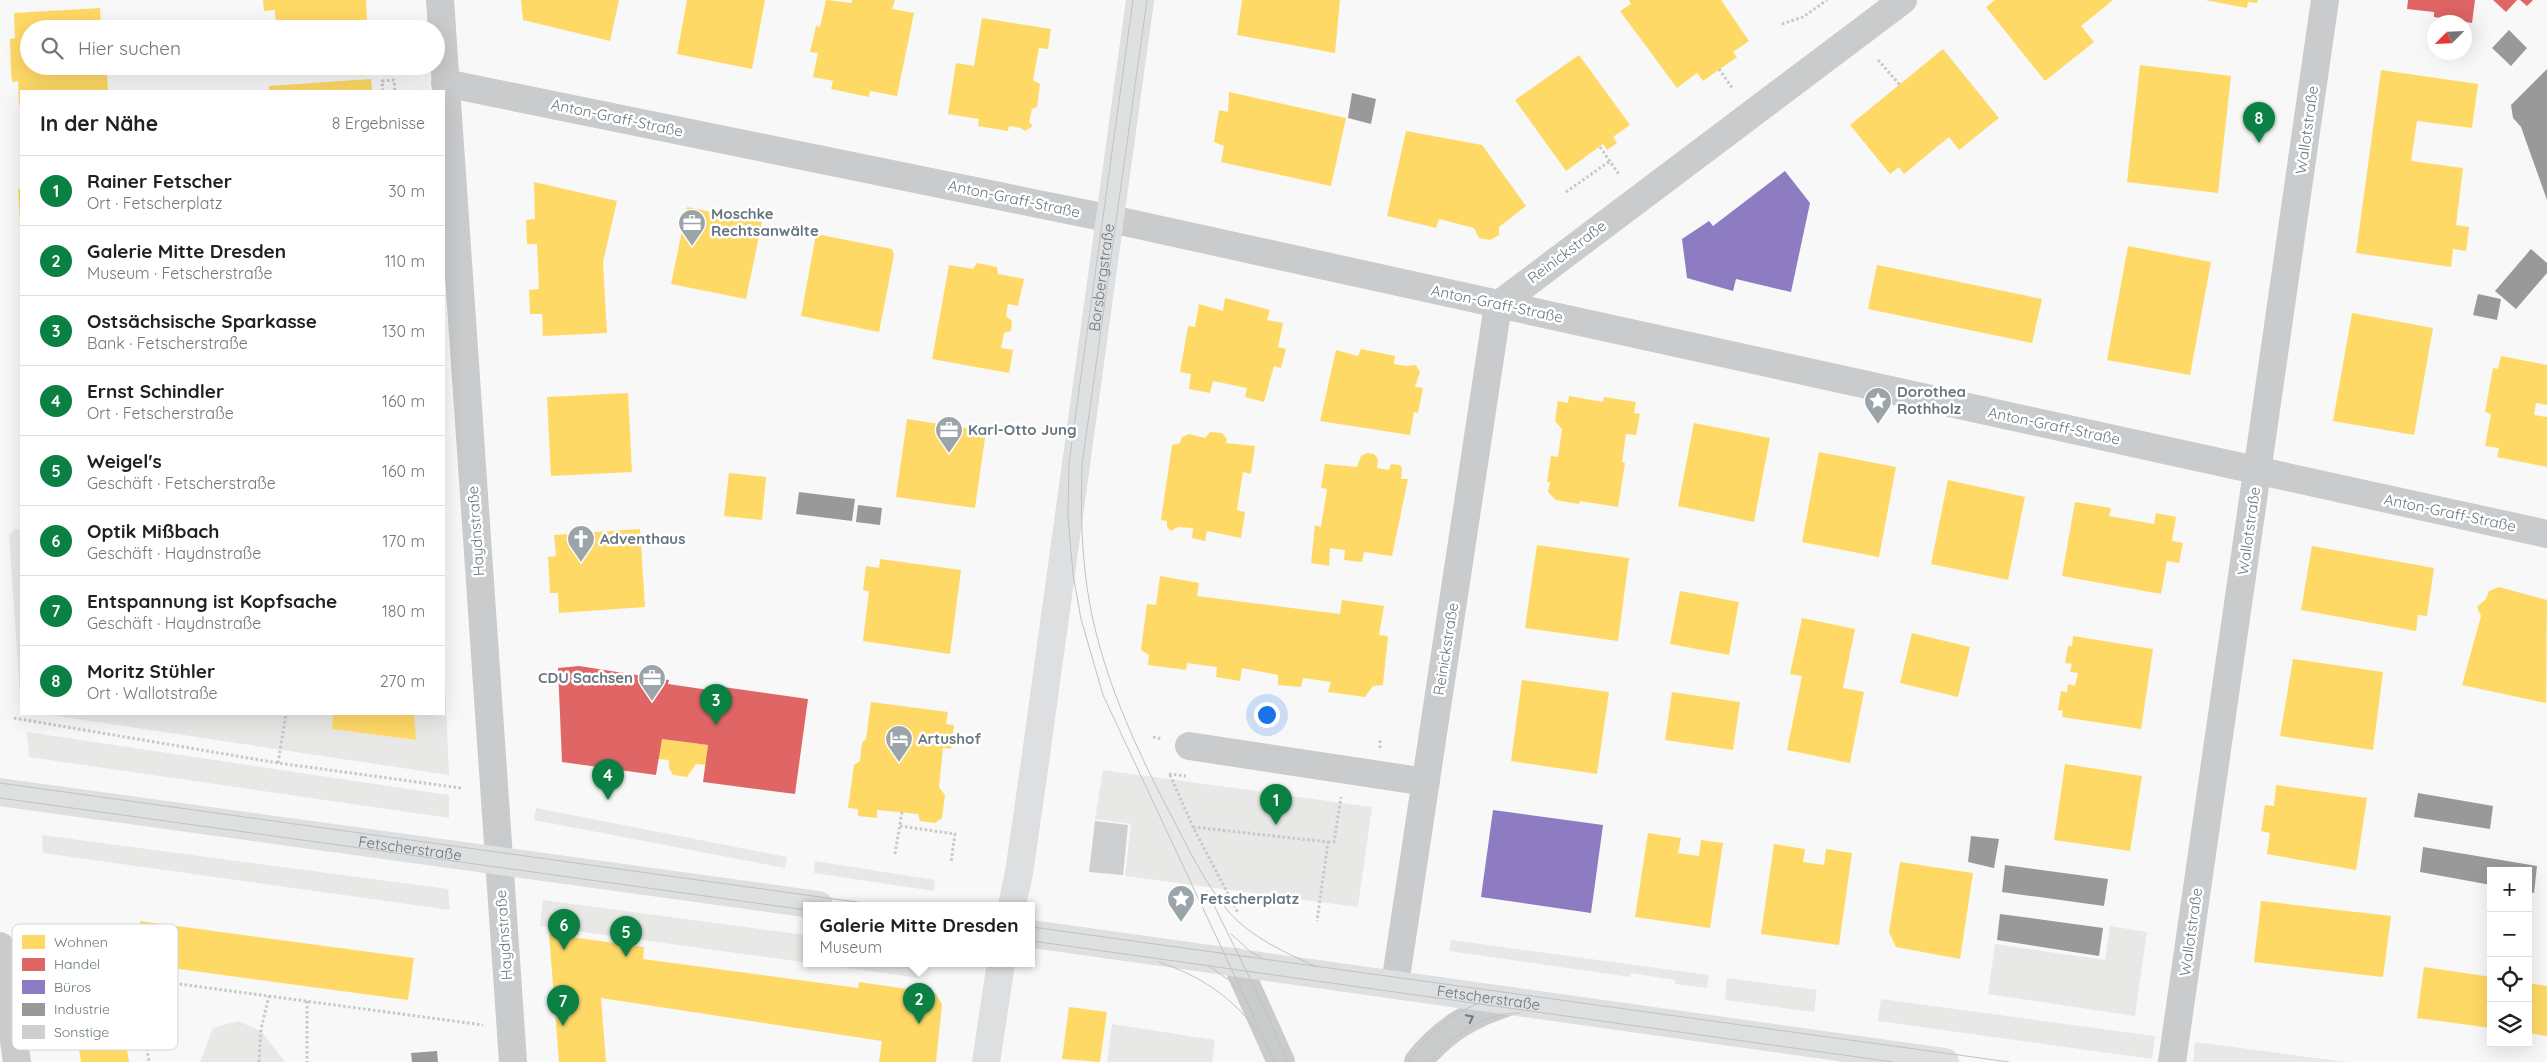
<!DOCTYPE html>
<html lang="de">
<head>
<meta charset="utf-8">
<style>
	body { margin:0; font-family:Quicksand,sans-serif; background:#f2f2f2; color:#202124 }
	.controls { position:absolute; right:15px; bottom:15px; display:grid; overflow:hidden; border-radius:0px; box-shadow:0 5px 20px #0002 }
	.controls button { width:45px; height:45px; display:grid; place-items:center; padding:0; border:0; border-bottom:1px solid #e0e0e0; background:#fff; color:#202124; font:25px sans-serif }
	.compass { position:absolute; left:2427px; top:15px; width:45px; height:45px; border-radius:50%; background:#fff; box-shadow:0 5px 20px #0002; rotate:246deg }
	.you { position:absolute; left:1266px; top:714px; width:18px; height:18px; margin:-12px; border:4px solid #fff; border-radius:50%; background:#1a73e8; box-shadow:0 0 0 8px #1a73e833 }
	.badge { display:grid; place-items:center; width:32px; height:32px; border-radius:50%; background:#0b8043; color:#fff; font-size:16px; font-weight:700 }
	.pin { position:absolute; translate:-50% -41px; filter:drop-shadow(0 1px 2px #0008) }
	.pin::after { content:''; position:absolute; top:26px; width:18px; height:15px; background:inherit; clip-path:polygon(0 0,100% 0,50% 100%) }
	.popup { position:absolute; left:803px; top:902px; width:232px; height:65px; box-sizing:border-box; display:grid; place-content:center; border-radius:0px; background:#fff; filter:drop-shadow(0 1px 4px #0005); font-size:16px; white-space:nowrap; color:#757577 }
	.popup b { font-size:19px; color:#202124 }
	.popup::after { content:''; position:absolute; left:50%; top:100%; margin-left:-10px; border:10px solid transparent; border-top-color:#fff }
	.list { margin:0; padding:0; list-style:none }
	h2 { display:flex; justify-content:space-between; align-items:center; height:65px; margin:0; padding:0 20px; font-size:21px }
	h2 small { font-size:16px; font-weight:400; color:#757577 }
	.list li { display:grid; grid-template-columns:32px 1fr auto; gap:15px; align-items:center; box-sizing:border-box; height:70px; padding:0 20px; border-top:1px solid #e0e0e0 }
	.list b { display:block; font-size:19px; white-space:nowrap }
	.list p { margin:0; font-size:16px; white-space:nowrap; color:#757577 }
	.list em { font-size:16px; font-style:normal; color:#757577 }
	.icon { flex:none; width:28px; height:28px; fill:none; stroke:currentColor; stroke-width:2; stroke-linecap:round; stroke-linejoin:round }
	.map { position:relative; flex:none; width:2547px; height:1062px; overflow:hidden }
	.search { position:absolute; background:#fff; box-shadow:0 5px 20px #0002; left:20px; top:20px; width:425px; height:55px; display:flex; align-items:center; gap:12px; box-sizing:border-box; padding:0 18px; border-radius:28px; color:#757577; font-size:19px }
	.panel { position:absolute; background:#fff; box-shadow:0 5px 20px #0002; left:20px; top:90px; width:425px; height:625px; border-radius:0px }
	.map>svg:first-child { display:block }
	.green { fill:#e8e9e6 }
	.homes { fill:#ffd966 }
	.shops { fill:#e06666 }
	.offices { fill:#8e7cc3 }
	.industry { fill:#999 }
	.building { fill:#cecfd0 }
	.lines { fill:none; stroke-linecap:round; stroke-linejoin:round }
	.path { stroke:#c7c8c8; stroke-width:3; stroke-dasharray:2.5 2.5; stroke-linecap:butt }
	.minor { stroke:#c9cbcc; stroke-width:28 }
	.major { stroke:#dedfe0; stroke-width:28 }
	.tram { stroke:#c0c2c2; stroke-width:1 }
	.oneway { stroke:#6c7a82 }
	.labels { text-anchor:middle; stroke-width:5; stroke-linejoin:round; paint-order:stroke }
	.street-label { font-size:15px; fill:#67767e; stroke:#fff }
	.poi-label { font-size:15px; font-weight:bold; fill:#67767e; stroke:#fff; text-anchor:start }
	.key { fill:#fff; stroke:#d1d6d8; stroke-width:1 }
	.key-label { font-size:14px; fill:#67767e }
</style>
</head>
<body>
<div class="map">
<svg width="2547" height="1062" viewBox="0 0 2547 1062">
	<rect width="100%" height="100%" fill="#f8f8f8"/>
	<path class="green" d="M15,529L21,530V710L9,535Z
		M444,656L449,775L44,714H333L332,729L415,740L414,714H444Z
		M27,732L449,795V818L29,757Z
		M1103,770L1372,807L1358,907L1125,876L1131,824L1095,819Z
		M536,808L787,857L785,868L534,820Z
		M42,835L448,889L450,910L43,853Z
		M815,861L935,880L934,891L814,873Z
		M543,900L806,935V963H922L920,978L540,926Z
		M2110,926L2147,932L2135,1016L1988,994L1995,944L2105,960Z
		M1451,940L1709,975L1707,988L1675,984V980L1631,973L1630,977L1449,951Z
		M1727,978L1817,990L1814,1012L1725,1000Z
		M1881,999L2155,1036L2152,1059L1878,1021Z
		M238,1021L261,1031L285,1062H200L213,1028Z
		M1112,1024L1215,1040L1212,1062H1107Z
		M2195,1042L2346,1062H2193Z"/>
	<path class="homes" d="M263,0H366L367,22L276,28L275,10L264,11Z
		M521,0H619L610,41L523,20Z
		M687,0H765L752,69L677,54Z
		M826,0L852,3V0H895L892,9L914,13L897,96L870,91L869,97L831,89L833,81L813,77L818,53L810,52L816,26L820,27Z
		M1242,0H1340L1335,53L1237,35Z
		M1629,0H1721L1749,41L1733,52L1737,57L1703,81L1697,73L1677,88L1620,11L1631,4Z
		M1995,0H2113L2081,26L2094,42L2045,81L1986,7Z
		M2205,0H2258L2257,3L2248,2L2247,8Z
		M100,8L101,29H29V66H114L115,74H107L108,91H21V105H19L18,81L12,82L11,70L10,39L15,38L14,13Z
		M982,18L1051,29L1048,49L1039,48L1033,80L1040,84L1037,107L1032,109L1029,122L1033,126L1025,131L1021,128L1009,126L1008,131L978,126L979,119L948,114L956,63L974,66Z
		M1943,49L1999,118L1959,150L1949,137L1904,174L1899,167L1890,174L1850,125Z
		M1579,55L1630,125L1613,137L1617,143L1607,150L1603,144L1566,171L1515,100Z
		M2140,65L2231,76L2218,193L2127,182Z
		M2381,70L2478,84L2472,128L2417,121L2411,161L2463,168L2456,225L2469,227L2466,251L2453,249L2451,267L2356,253Z
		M371,79L372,91H269V86Z
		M1229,92L1346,118L1331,186L1221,162L1224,146L1214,142L1219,110L1228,112Z
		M1406,131L1482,145L1526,206L1499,227V235L1490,240L1479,238L1474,228L1439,219L1436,228L1387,216Z
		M534,182L617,201L603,262L607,333L543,336L542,314H530L529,290L539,289L537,244H527L526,220L535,219Z
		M18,189H21V221H20Z
		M687,207L762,222L746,299L671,284Z
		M816,234L892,249L894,255L879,332L801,316Z
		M2128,246L2211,262L2190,375L2107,360Z
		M977,263L997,267L998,274L1024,279L1018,306L1008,304L1006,316L1012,321L1011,331L1004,333L1001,348L1013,350L1009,373L932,359L949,265L973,269Z
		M1877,265L2042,299L2032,343L1868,309Z
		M1225,298L1270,310L1267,320L1283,323L1278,347L1286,349L1281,368L1274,366L1264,402L1245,397L1247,388L1213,381L1210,393L1189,389L1191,374L1180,372L1188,326L1195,327L1199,304L1223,311Z
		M2352,313L2433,328L2414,435L2333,421Z
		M1361,349L1395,356L1394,364L1406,366L1416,365L1420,372L1415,387L1423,388L1418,413L1414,412L1410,435L1320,421L1336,350L1358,356Z
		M2501,356L2547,365V405L2536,403L2534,415L2547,417V467L2497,457L2499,448L2485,446L2491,414L2485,412L2493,368L2498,369Z
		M628,393L632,472L551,476L547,397Z
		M1569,396L1603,402L1604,397L1636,402L1634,413L1640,414L1636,435L1626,434L1622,462L1625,463L1618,507L1580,501L1579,504L1556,500L1548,492L1550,482H1547L1551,456L1558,457L1562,429L1555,421L1558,401L1568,403Z
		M907,419L986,431L975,508L896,497Z
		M1694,423L1770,438L1754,522L1678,506Z
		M1210,432L1222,433L1227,439L1226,443L1255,446L1251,474L1243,472L1237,510L1245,512L1241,538L1207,531L1205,541L1192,538L1193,528L1178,527L1171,531L1167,527V521L1161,520L1172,445L1180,443L1182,437L1189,434L1205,438Z
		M1819,452L1896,467L1879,557L1802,542Z
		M1367,453L1374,454L1378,459L1377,468L1389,470L1391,464L1400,465L1402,469L1401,479H1408L1392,556L1364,552L1362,562L1344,560L1345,550L1330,548L1329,566L1311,563L1315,525L1321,527L1327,489L1321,488L1325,464L1357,467L1361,456Z
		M729,473L766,477L762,520L724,516Z
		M1948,480L2025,497L2008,580L1931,564Z
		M2075,502L2111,508L2109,516L2154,524L2156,513L2176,517L2172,541L2183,543L2179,563L2167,561L2161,594L2062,576Z
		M640,529L645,607L559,613L558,593H550L548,557L556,556L554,535Z
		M1537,545L1629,558L1618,641L1525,628Z
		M2312,546L2434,568L2427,616L2418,615L2416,631L2301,610Z
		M880,559L961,570L950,654L863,641L869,591L863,590L866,566L879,568Z
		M1160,576L1199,583L1197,596L1340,614L1342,600L1384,606L1379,635L1388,636L1383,685L1373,686L1365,697L1328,692L1331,682L1303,678L1301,687L1278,685V675L1242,668L1240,681L1216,677L1217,667L1187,663L1186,670L1148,665L1149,655L1141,650L1147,604L1156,605Z
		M2499,587L2547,600L2546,703L2462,685L2481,616L2477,607L2486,599L2489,591Z
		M1680,591L1739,602L1729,655L1670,644Z
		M1802,618L1855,629L1843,688L1864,692L1850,763L1787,750L1802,676L1790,674Z
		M1912,633L1970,647L1958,697L1900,683Z
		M2073,636L2153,649L2141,729L2062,717L2063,711L2058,710L2061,691L2067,692L2068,684L2075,686L2078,673L2070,672L2072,664L2065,663L2068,646H2072Z
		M2293,659L2383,672L2373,750L2280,736Z
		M1522,680L1609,692L1597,774L1511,761Z
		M1672,692L1740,702L1733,750L1665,740Z
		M871,702L948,712L946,724L954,725L951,749L943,748L939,787L945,795L942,818L935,823L920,821L918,814L877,810V818L858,816V809L848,808L854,765L860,761L862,743L866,739Z
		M333,714H414L416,740L332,729Z
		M662,739L708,745L706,765L696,764L687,777L673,775L669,768V760L658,759Z
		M2065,764L2142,776L2130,851L2054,840Z
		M2276,785L2367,798L2356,870L2267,854L2270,833L2261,831L2265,805L2274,806Z
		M1648,833L1681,838L1678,853L1699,856L1701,840L1723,843L1710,928L1635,917Z
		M1774,844L1805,849L1803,862L1824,865L1826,849L1852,853L1839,945L1761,934Z
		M1900,862L1973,873L1960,959L1896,947L1889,932Z
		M2261,901L2391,916L2383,977L2254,962Z
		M140,921L414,958L408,1000L135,963Z
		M549,934L644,947L643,959L858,988L859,982L935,993L942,1004L936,1062H879L882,1041L601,998L606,1062H559Z
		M2424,967L2491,977V1028L2417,1018Z
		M2528,983L2547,986V1036L2528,1033Z
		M1069,1007L1107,1012L1100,1062L1062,1059Z
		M121,1013L129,1062H81L74,1020Z"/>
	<path class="shops" d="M2408,0H2475L2472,23L2434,17V12L2407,9Z
		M2493,0H2517L2506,12Z
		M2520,0H2533L2527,6Z
		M579,666L669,680L668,684L716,691V686L808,699L795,794L703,782L708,745L662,739L656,775L562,762L558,668Z"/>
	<path class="offices" d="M1785,171L1810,203L1791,292L1736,279L1733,291L1687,278L1682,239L1709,221L1713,226Z
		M1493,810L1603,825L1591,913L1481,897Z"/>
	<path class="industry" d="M2509,30L2527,48L2511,66L2492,48Z
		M2547,69V200L2521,127L2513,118L2511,105Z
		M1352,93L1376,99L1371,124L1348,118Z
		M2531,249L2547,263V273L2516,309L2495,291Z
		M2478,294L2501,299L2497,320L2473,315Z
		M799,492L855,499L852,521L796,514Z
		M858,505L882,508L880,525L856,522Z
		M2418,793L2493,806L2490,829L2414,817Z
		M1971,836L1999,839L1994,868L1968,862Z
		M2423,847L2537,866L2534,893L2528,892V871H2491V885L2420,872Z
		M2005,865L2108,879L2104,906L2002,892Z
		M2000,914L2103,928L2099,956L1997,940Z
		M437,1051L438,1062H412L411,1053Z"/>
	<path class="building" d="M1095,821L1128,825L1123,875L1089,872Z"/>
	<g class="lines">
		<path class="path" d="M1782,24L1803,17L1827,0
			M1878,60L1900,85
			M1719,69L1733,89
			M383,91L382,81L394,80L395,91
			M1600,147L1620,176
			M1566,192L1610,161
			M14,718L278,763L461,788
			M1153,737L1162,739
			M1380,748V740
			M278,763L286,714
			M1169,774L1186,776
			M1170,775L1193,827L1238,913
			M900,826L955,834L951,862
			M1193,827L1328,842L1317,921
			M1328,842H1334L1341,797
			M895,854L902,812
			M31,964L483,1025
			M137,979L149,1062
			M307,1001V1062
			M259,1062L261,1029L269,996"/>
		<path class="minor" d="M440,0L513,1062
			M445,83L1102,217L2547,534
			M1189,746L1426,782
			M0,946L17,1062
			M1236,962L1281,1062
			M1395,984L1498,305L1903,0
			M1418,1062C1444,1029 1473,1013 1512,1001
			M2172,1062L2325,0"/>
		<g class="major">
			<path id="s1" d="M0,792L819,905"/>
			<path id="s2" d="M1012,905L1019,873L1034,769L1140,0"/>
			<path id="s3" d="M1032,934L1945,1062"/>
			<path d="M986,1062L1001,963"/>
		</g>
		<path class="tram" d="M1133,0L1069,463L1068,516L1073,574L1081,619L1103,695L1275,1062
			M1147,0L1082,465C1081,501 1081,536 1085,571C1094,657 1130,737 1170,813C1187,846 1204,882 1228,911C1250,937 1286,953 1317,967
			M0,783L878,905
			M0,798L806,910
			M1207,891L1262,1003L1288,1062
			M1032,927L2009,1062
			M1231,934L1251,952L1261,957
			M1032,941L1893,1062
			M1159,962C1198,975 1234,997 1257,1032
			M1209,966L1230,981L1240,992
			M1408,1062C1426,1034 1448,1016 1479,1003
			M1430,1062C1451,1036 1484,1013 1519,1013"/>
	</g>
	<defs><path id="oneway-chevron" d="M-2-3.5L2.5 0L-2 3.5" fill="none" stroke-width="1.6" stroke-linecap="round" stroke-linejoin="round" transform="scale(1.25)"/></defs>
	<use class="oneway" href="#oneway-chevron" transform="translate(1470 1018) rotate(-27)"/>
	<defs>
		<symbol id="office-pin" viewBox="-11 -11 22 30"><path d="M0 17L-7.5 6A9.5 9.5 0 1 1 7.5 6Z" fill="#9aa4a9" stroke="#fff"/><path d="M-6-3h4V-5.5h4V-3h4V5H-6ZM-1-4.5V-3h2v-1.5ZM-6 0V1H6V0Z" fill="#fff"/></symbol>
		<symbol id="sight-pin" viewBox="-11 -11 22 30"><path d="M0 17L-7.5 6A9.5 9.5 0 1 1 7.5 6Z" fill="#9aa4a9" stroke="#fff"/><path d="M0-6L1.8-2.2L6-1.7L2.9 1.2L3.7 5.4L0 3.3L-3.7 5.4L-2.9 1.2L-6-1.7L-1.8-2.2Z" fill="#fff"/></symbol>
		<symbol id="church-pin" viewBox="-11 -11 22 30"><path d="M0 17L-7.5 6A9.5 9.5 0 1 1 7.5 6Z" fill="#9aa4a9" stroke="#fff"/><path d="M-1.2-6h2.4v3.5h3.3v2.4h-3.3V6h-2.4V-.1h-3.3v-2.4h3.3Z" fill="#fff"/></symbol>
		<symbol id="hotel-pin" viewBox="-11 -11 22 30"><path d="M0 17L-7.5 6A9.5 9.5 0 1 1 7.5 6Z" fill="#9aa4a9" stroke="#fff"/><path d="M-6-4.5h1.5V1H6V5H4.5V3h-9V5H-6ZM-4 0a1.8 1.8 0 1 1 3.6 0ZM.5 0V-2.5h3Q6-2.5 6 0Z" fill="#fff"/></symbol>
	</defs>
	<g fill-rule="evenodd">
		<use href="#office-pin" x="676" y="207" width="32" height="43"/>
		<use href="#sight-pin" x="1862" y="385" width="32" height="43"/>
		<use href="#office-pin" x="933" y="414" width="32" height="43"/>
		<use href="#church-pin" x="565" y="523" width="32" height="43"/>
		<use href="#office-pin" x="636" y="662" width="32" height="43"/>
		<use href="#hotel-pin" x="883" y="723" width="32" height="43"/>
		<use href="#sight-pin" x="1165" y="883" width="32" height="43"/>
	</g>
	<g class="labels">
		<g class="street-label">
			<text transform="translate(617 118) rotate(12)" y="5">Anton-Graff-Straße</text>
			<text transform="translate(2307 130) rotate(-82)" y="5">Wallotstraße</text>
			<text transform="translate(1014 199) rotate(12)" y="5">Anton-Graff-Straße</text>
			<text transform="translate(1567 252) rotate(-37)" y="5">Reinickstraße</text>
			<text dy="5" stroke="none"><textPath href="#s2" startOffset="634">Borsbergstraße</textPath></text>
			<text transform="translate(1497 304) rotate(12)" y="5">Anton-Graff-Straße</text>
			<text transform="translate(2054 426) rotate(12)" y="5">Anton-Graff-Straße</text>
			<text transform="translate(2450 513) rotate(12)" y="5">Anton-Graff-Straße</text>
			<text transform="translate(476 531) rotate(-94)" y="5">Haydnstraße</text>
			<text transform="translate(2249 531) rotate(-82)" y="5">Wallotstraße</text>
			<text transform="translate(1446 649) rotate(-81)" y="5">Reinickstraße</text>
			<text dy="5" stroke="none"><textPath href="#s1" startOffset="414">Fetscherstraße</textPath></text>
			<text transform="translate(2191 932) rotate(-82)" y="5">Wallotstraße</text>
			<text transform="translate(504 935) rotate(-94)" y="5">Haydnstraße</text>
			<text dy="5" stroke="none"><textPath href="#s3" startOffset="461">Fetscherstraße</textPath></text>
		</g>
		<g class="poi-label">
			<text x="711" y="219">Moschke<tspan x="711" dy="17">Rechtsanwälte</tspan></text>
			<text x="1897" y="397">Dorothea<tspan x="1897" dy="17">Rothholz</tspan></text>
			<text x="968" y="435">Karl-Otto Jung</text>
			<text x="600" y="544">Adventhaus</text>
			<text x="633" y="683" text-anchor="end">CDU Sachsen</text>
			<text x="918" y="744">Artushof</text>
			<text x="1200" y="904">Fetscherplatz</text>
		</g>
	</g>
	<rect x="12" y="924" width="166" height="126" rx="8" class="key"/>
	<rect x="22" y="935" width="23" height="14" fill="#ffd966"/>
	<rect x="22" y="958" width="23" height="13" fill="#e06666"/>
	<rect x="22" y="980" width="23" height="14" fill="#8e7cc3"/>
	<rect x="22" y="1003" width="23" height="13" fill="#999"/>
	<rect x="22" y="1025" width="23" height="14" fill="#cecfd0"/>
	<g class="key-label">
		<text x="54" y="947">Wohnen</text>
		<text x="54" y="969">Handel</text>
		<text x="54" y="992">Büros</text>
		<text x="54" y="1014">Industrie</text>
		<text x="54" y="1037">Sonstige</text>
	</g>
</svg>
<div class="controls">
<button>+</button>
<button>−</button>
<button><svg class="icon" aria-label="locate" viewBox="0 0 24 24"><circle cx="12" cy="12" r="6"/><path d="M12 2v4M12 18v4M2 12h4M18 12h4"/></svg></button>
<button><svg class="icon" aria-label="layers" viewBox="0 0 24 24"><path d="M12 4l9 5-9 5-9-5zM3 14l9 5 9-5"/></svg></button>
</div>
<svg class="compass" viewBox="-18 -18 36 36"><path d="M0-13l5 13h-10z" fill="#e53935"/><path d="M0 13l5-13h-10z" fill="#757577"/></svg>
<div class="you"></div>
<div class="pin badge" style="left:1276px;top:825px">1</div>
<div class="pin badge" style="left:919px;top:1024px">2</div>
<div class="popup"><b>Galerie Mitte Dresden</b>Museum</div>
<div class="pin badge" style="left:716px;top:725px">3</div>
<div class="pin badge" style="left:608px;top:800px">4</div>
<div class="pin badge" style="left:626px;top:957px">5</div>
<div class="pin badge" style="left:564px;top:950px">6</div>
<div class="pin badge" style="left:563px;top:1026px">7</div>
<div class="pin badge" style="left:2259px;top:143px">8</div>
<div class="search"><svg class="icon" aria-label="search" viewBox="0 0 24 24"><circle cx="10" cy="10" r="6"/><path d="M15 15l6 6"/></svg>Hier suchen</div>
<section class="panel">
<h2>In der Nähe<small>8 Ergebnisse</small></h2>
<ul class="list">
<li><span class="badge">1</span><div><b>Rainer Fetscher</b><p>Ort · Fetscherplatz</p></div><em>30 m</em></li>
<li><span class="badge">2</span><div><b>Galerie Mitte Dresden</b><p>Museum · Fetscherstraße</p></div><em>110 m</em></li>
<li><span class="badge">3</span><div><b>Ostsächsische Sparkasse</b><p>Bank · Fetscherstraße</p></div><em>130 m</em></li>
<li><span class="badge">4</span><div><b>Ernst Schindler</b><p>Ort · Fetscherstraße</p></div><em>160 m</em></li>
<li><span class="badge">5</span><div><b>Weigel's</b><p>Geschäft · Fetscherstraße</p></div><em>160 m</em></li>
<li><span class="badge">6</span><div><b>Optik Mißbach</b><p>Geschäft · Haydnstraße</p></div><em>170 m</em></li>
<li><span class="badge">7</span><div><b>Entspannung ist Kopfsache</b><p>Geschäft · Haydnstraße</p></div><em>180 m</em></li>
<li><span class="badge">8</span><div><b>Moritz Stühler</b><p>Ort · Wallotstraße</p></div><em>270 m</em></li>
</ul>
</section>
</div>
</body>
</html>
